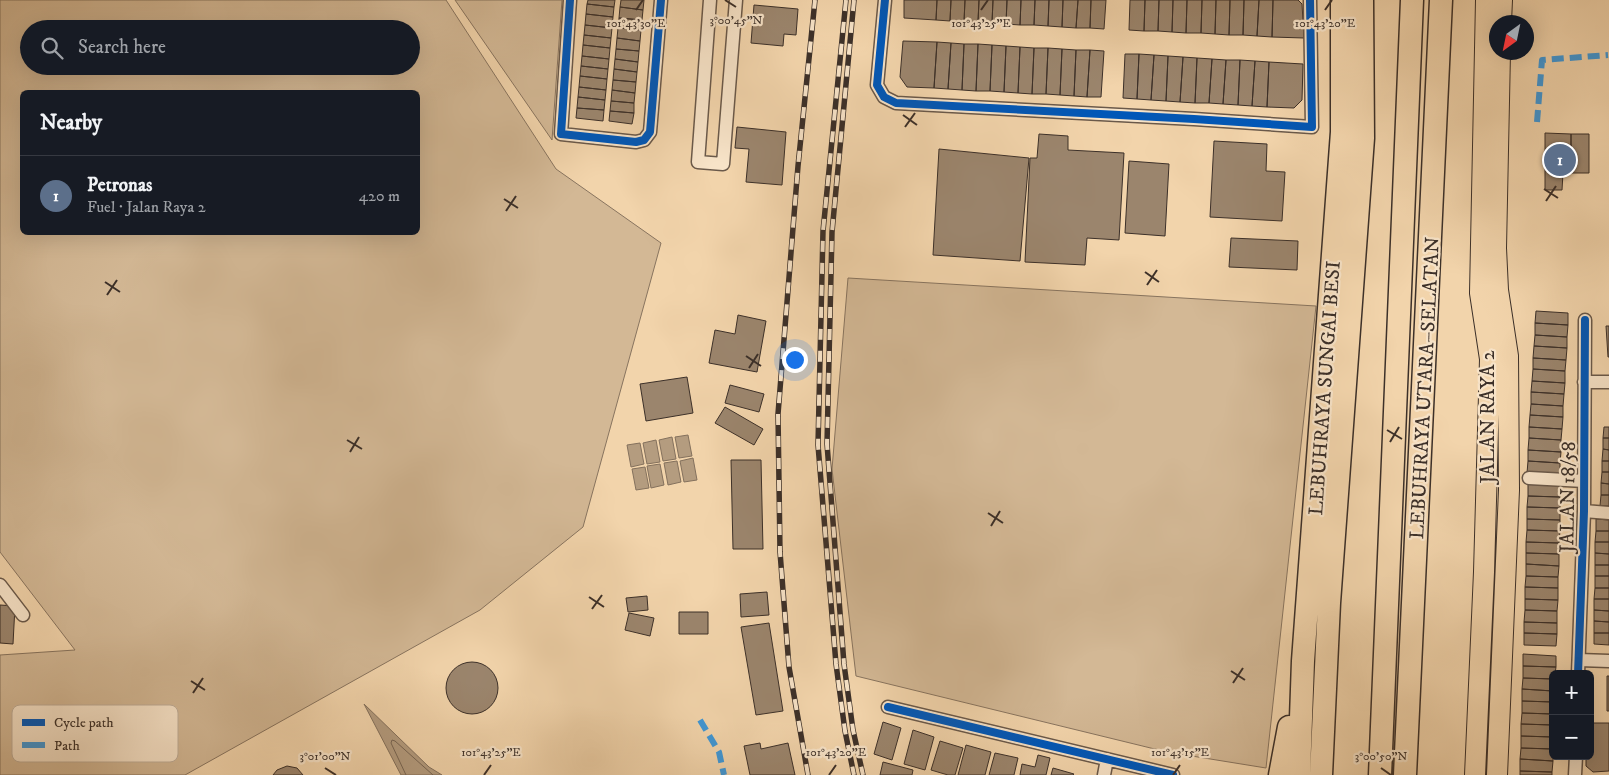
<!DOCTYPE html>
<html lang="en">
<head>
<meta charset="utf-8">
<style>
	body { margin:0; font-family:"IM FELL DW Pica",serif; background:#20242c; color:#f1f3f6 }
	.controls { position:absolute; right:15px; bottom:15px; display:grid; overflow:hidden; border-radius:8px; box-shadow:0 5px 20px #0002 }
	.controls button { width:45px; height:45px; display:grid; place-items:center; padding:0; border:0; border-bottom:1px solid #363941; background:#171b24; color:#f1f3f6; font:25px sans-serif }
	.compass { position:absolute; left:1489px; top:15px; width:45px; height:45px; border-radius:50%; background:#171b24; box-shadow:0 5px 20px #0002; rotate:213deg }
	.you { position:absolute; left:794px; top:359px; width:18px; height:18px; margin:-12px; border:4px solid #fff; border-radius:50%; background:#1a73e8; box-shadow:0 0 0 8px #1a73e833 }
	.badge { display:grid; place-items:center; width:32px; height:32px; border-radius:50%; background:#ea580c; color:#fff; font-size:16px; font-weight:700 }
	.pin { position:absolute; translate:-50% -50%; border:2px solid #fff; box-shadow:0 1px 5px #0006 }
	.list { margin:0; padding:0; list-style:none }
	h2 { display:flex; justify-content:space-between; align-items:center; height:65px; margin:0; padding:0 20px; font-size:21px }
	h2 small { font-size:16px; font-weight:400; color:#9ea1a6 }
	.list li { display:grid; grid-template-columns:32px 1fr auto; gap:15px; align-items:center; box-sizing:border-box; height:80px; padding:0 20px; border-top:1px solid #363941 }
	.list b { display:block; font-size:19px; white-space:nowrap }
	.list p { margin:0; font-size:16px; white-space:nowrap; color:#9ea1a6 }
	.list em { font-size:16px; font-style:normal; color:#9ea1a6 }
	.icon { flex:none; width:28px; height:28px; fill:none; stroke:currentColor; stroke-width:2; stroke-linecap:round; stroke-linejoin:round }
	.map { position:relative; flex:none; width:1609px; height:775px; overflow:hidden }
	.search { position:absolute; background:#171b24; box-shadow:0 5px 20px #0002; left:20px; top:20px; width:400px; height:55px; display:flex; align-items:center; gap:12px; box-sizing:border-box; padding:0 18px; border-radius:28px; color:#9ea1a6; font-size:19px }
	.panel { position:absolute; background:#171b24; box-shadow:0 5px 20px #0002; left:20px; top:90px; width:400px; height:145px; border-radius:8px }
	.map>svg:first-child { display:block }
	.green { fill:#d3b895; stroke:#88745f; fill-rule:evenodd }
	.water { fill:#b49c7f; stroke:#84715d }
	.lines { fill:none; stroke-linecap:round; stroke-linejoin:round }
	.shore { stroke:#786654; stroke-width:1 }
	.building { fill:#9b856d; stroke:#3c3029 }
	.minor-casing { stroke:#6a594a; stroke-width:15 }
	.primary-casing { stroke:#3c3029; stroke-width:22 }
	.motorway-casing { stroke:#3c3029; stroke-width:25 }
	.minor { stroke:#f7e3c8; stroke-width:12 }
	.primary { stroke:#f2d4ab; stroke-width:20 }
	.motorway { stroke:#f2d4ab; stroke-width:22 }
	.rail-casing { stroke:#3c3029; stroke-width:5.5 }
	.rail { stroke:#f7e3c8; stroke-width:4; stroke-dasharray:11; stroke-linecap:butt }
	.quiet { stroke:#3f97d6; stroke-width:6; stroke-dasharray:12 6; stroke-linecap:butt }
	.cycleway-casing { stroke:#f7e3c8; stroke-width:11 }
	.cycleway { stroke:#0057b8; stroke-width:8 }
	.ticks { fill:none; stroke:#3c3029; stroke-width:2 }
	.labels { text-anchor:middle; stroke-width:4.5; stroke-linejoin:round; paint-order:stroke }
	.street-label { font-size:20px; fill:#3c3029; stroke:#f7e3c8 }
	.key { fill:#f7e3c8; stroke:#bfad98; stroke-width:1 }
	.key-label { font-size:14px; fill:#3c3029 }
	.ticks-label { font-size:12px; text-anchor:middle; fill:#3c3029; stroke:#f7e3c8; stroke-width:4.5; stroke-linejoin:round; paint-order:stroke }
</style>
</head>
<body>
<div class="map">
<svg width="1609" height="775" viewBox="0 0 1609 775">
	<rect width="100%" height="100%" fill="#f2d4ab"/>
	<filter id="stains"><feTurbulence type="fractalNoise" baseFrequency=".004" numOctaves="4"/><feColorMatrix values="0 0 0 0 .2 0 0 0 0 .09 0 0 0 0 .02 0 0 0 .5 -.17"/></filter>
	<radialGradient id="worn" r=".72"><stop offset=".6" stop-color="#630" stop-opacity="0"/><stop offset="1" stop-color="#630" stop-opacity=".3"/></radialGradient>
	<path class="green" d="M0,0H446L556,169L661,243L583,527L480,610L185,775H0V655L75,650L0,552ZM29,29H411V66H29ZM22,92H418V232H22Z
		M455,0H562L552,140Z
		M848,278L1316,306L1266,768L1167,752L856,676L832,469Z"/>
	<path class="water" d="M688,435L692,456L679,458L675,437Z
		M672,437L676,459L663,461L659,440Z
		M656,440L660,462L647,464L643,443Z
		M640,443L644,464L631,467L627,445Z
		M693,458L697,480L684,482L680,461Z
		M677,461L681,482L668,485L664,463Z
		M660,464L664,485L651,488L647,466Z
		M645,467L649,488L636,490L632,469Z
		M364,704L429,767L442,775H401Z"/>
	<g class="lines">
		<path class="shore" d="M406,775L391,743L392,740L395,741L433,775"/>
	</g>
	<path class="building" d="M588,0H615L614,7L587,4Z
		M621,0H644L643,10L620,7Z
		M904,0H937L936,20L904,18Z
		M937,0H951L950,21L936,20Z
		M951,0H965L964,22L950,21Z
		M965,0H979L978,22H964Z
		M979,0H993L992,23L978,22Z
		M993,0H1007L1006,24L992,23Z
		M1007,0H1021L1020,25L1006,24Z
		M1021,0H1035L1034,25H1020Z
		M1035,0H1049L1048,26L1034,25Z
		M1049,0H1063L1062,27L1048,26Z
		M1063,0H1078L1076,28L1062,27Z
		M1078,0H1091L1090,28H1076Z
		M1091,0H1106L1104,29L1090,28Z
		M1130,0H1145L1144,31L1129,30Z
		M1145,0H1159L1158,31H1144Z
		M1159,0H1173L1172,32L1158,31Z
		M1173,0H1187L1186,33L1172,32Z
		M1187,0H1202L1201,33H1186Z
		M1202,0H1216L1215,34L1201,33Z
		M1216,0H1230L1229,35L1215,34Z
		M1230,0H1244L1243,35H1229Z
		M1244,0H1259L1257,36L1243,35Z
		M1259,0H1273L1272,37L1257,36Z
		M1273,0H1298L1302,4L1304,38L1272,37Z
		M587,4L614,7L613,17L586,14Z
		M754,5L798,9L796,35L784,34L783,46L751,43Z
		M620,7L643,10L642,20L619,18Z
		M586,14L613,17L612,28L585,25Z
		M619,18L642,20L641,30L618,28Z
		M585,25L612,28L611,38L584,35Z
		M618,28L641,30L640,41L617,38Z
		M584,35L611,38L610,48L583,45Z
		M617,38L640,41L639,51L616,49Z
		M903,41L937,42L934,88L907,87L900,77Z
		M937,42L951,43L948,89L934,88Z
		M951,43L964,44L962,90L948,89Z
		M964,44H978L976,91L962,90Z
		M978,44L992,45L990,91H976Z
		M583,45L610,48L609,59L582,56Z
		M992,45L1006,46L1004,92L990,91Z
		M1006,46L1020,47L1018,93L1004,92Z
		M1020,47L1034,48L1032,94L1018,93Z
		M1034,48H1048L1046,94H1032Z
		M1048,48L1062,49L1060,95L1046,94Z
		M616,49L639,51L638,62L615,59Z
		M1062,49L1076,50L1074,96L1060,95Z
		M1076,50H1090L1087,97L1074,96Z
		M1090,50L1104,51L1101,97H1087Z
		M1125,54H1139L1137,99L1123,98Z
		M1139,54L1154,55L1151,100L1137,99Z
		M1154,55L1168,56L1166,101L1151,100Z
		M582,56L609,59L608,69L581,66Z
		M1168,56L1183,57L1180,102L1166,101Z
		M1183,57L1197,58L1195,103L1180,102Z
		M1197,58L1212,59L1209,103H1195Z
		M615,59L638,62L637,72L614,69Z
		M1212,59L1226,60L1223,104L1209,103Z
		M1226,60H1240L1238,105L1223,104Z
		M1240,60L1255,61L1252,106L1238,105Z
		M1255,61L1269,62L1267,107L1252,106Z
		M1269,62L1303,64L1302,100L1294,108L1267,107Z
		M581,66L608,69L607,79L580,76Z
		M614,69L637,72L636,82L613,80Z
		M580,76L607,79L606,90L579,87Z
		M613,80L636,82L635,93L612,90Z
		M579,87L606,90L605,100L578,97Z
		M612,90L635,93L634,103L611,101Z
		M578,97L605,100L604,110L577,108Z
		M611,101L634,103V113L610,111Z
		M577,108L604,110L603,121L576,118Z
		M610,111L634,113L632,124L609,121Z
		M737,127L786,132L782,185L746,182L749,149L735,148Z
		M1545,133L1571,134V173H1563L1562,190H1545Z
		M1039,134L1068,136V150L1124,153L1119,240L1087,238L1085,265L1025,262L1030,158H1037Z
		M1571,134H1589V173H1571Z
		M1214,141L1267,144L1266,171L1285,172L1282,221L1210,217Z
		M939,149L1029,158L1020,261L933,255Z
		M1129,161L1169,164L1165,236L1125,233Z
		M1231,238L1298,241L1297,270L1229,267Z
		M1536,311L1568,313V325L1535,323Z
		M738,315L766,321L757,372L709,363L715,330L735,334Z
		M1535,323L1568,325L1567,337L1535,335Z
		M1606,326H1609V357H1608Z
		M1535,335L1567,337V348L1534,346Z
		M1534,346L1567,348L1566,360L1533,358Z
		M1533,358L1566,360L1565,371L1533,369Z
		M1533,369L1565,371V383L1532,381Z
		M687,377L693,413L646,421L640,384Z
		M1532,381L1565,383L1564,394L1531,392Z
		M730,385L764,394L759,412L725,403Z
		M1531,392L1564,394L1563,406L1531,404Z
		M1531,404L1563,406V417L1530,415Z
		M725,407L763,429L754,445L715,423Z
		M1530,415L1563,417L1562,429L1529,427Z
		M1529,427L1562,429L1561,440L1529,438Z
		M1604,427H1609V438H1603Z
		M1529,438L1561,440V452L1528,450Z
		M1603,438H1609V450L1603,449Z
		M1603,449L1609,450V461H1602Z
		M1528,450L1561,452L1560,463L1528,461Z
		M731,460H761L763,549H733Z
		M1528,461L1560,463V475L1527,473Z
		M1602,461H1609V472H1602Z
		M1602,472H1609V484L1601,483Z
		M1601,483L1609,484V495H1601Z
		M1528,484L1561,485L1560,497L1528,496Z
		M1601,495H1609V506H1600Z
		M1528,496L1560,497V508L1527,507Z
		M1527,507L1560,508V520L1527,519Z
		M1527,519L1560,520V531L1527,530Z
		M1596,519L1609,520V531H1596Z
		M1527,530L1560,531L1559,543L1526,542Z
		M1596,531H1609V542H1595Z
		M1526,542L1559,543V554L1526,553Z
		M1595,542H1609V554L1595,553Z
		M1526,553L1559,554V566L1526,564Z
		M1595,553L1609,554V565H1595Z
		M1526,564L1559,566L1558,577L1526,576Z
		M1595,565H1609V576H1595Z
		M1526,576L1558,577V588L1525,587Z
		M1595,576H1609V588H1595Z
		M1525,587L1558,588V600L1525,599Z
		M1595,588H1609V599H1594Z
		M767,592L769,615L741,617L740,594Z
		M647,596L648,610L628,612L626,598Z
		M1525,599L1558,600L1557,611L1525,610Z
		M1594,599H1609V611L1594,610Z
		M0,605L15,606L13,644L0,643Z
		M1525,610L1557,611V623L1524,622Z
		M1594,610L1609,611V622L1594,621Z
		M679,612H708V634H679Z
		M629,613L654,618L650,636L625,630Z
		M1594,621L1609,622V633H1594Z
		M1524,622L1557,623V634L1524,633Z
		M769,623L783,711L756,715L741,627Z
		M1524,633L1557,634L1556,646L1524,645Z
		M1594,633H1609V645L1594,644Z
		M1523,654L1556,656V667L1523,666Z
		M446 688a26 26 0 1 1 52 0a26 26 0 1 1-52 0Z
		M1523,666L1556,667L1555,674H1553V679L1523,678Z
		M1607,676H1609V711H1607Z
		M1523,678L1553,679V691L1522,689Z
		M1522,689L1553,691V702L1522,701Z
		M1522,701L1553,702V714L1522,713Z
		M1522,713L1553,714V725L1521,724Z
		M883,722L901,728L892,760L874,754Z
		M1590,723H1609V771L1593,772L1586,766V756H1590Z
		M1521,724L1553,725V737L1521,736Z
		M913,730L934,737L925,770L904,764Z
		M1521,736L1553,737V749L1521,748Z
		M940,741L963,748L955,775H948L931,770Z
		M760,743L761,749L788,743L795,775H750L744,746Z
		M966,745L991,752L985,775H958Z
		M1521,748L1553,749V761L1520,759Z
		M995,753L1018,758L1014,775H989Z
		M1038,755L1050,758L1046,775H1020L1022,764L1035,767Z
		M1520,759L1553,761L1552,772L1520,771Z
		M883,762L913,770L912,775H880Z
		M287,766L297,768L303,775H273L277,770Z
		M1053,768L1074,774L1073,775H1051Z
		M1520,771L1552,772V775H1520Z"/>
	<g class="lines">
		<defs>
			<path id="minor" d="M570,0L561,134L636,142L644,140L650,132L661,0
				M710,0L698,162L723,164L736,0
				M885,0L877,85L884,97L896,103L1194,119L1312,127L1310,0
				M1584,382H1609
				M1529,478L1584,481
				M1584,511L1609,513
				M0,585L23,615
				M1579,660L1609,661
				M1578,674L1584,511L1585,320
				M888,707L1173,775
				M1104,775L1107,759
				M1575,775L1576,756"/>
			<path id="primary" d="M1501,22L1502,0
				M1475,775L1484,572L1490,359L1480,293L1486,0
				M1497,775L1509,490L1508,356L1498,290L1496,248L1500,52"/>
			<path id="motorway" d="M1280,775L1289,727
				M1299,775L1303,661L1342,132V0
				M1321,775L1329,603L1363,138L1362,0
				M1380,775L1412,0
				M1405,775L1441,0"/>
		</defs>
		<use href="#minor" class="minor-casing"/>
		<use href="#primary" class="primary-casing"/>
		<use href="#motorway" class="motorway-casing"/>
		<use href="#minor" class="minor"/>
		<use href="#primary" class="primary"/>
		<use href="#motorway" class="motorway"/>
		<defs>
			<path id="rail" d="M846,0L823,231L818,445L836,664L845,731L854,775
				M854,0L832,232L827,444L844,664L853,730L863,775
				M808,775L789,667L780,552L778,414L798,166L815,0"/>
		</defs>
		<use href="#rail" class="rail-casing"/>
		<use href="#rail" class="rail"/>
		<path class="quiet" d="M1537,122L1542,60L1608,55
			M700,720L719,752L724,775"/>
		<defs>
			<path id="cycleway" d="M570,0L561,134L636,142L644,140L650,132L661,0
				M885,0L877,85L884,97L896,103L1194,119L1312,127L1310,0
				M1578,674L1584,511L1585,320
				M888,707L1173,775"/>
		</defs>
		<use href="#cycleway" class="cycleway-casing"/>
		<use href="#cycleway" class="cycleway"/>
	</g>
	<path class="ticks" d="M725,0L736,7M636,10L643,0M981,10L988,0M1325,10L1332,0M903,115L917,125M905,127L915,113M1544,189L1558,198M504,199L518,208M1546,201L1556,186M506,211L516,196M1145,272L1159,282M105,282L120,292M1147,285L1157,270M107,295L117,280M746,356L761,366M749,368L758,354M1387,430L1402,439M347,440L362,449M1390,442L1399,427M350,452L359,437M988,513L1003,523M991,526L1000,511M589,597L604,607M592,609L602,595M1231,671L1245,680M191,681L205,690M1233,683L1243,668M193,693L203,678M325,768L336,775M1381,768L1391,775M484,775L491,765M829,775L836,765M1173,775L1180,765"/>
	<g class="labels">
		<g class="street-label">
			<text transform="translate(1324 388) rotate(-86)" y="7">LEBUHRAYA SUNGAI BESI</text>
			<text transform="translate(1424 388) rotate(-87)" y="7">LEBUHRAYA UTARA–SELATAN</text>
			<text transform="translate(1487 417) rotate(-90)" y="7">JALAN RAYA 2</text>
			<text transform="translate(1567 497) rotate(-89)" y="7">JALAN 18/58</text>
		</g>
	</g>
	<rect x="12" y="705" width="166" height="57" rx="8" class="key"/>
	<rect x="22" y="719" width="23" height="7" fill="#0057b8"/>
	<rect x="22" y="742" width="23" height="6" fill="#3f97d6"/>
	<g class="key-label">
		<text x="54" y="727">Cycle path</text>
		<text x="54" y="750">Path</text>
	</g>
	<g class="ticks-label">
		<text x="736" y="24">3°00'45"N</text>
		<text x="636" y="27">101°43'30"E</text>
		<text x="1325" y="27">101°43'20"E</text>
		<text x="981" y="27">101°43'25"E</text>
		<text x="491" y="756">101°43'25"E</text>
		<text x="836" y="756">101°43'20"E</text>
		<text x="1180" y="756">101°43'15"E</text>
		<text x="325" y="760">3°01'00"N</text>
		<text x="1381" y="760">3°00'50"N</text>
	</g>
	<rect width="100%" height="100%" filter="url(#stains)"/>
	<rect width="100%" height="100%" fill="url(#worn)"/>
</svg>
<div class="controls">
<button>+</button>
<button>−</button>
</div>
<svg class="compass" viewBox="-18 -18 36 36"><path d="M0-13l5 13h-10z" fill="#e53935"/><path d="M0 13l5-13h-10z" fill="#9ea1a6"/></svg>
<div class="you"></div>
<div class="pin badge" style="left:1560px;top:160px;background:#5c6f8a">1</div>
<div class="search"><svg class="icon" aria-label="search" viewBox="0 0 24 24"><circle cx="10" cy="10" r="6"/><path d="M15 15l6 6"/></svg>Search here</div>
<section class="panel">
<h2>Nearby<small></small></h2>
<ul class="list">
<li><span class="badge" style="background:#5c6f8a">1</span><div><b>Petronas</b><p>Fuel · Jalan Raya 2</p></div><em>420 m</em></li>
</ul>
</section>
</div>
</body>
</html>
